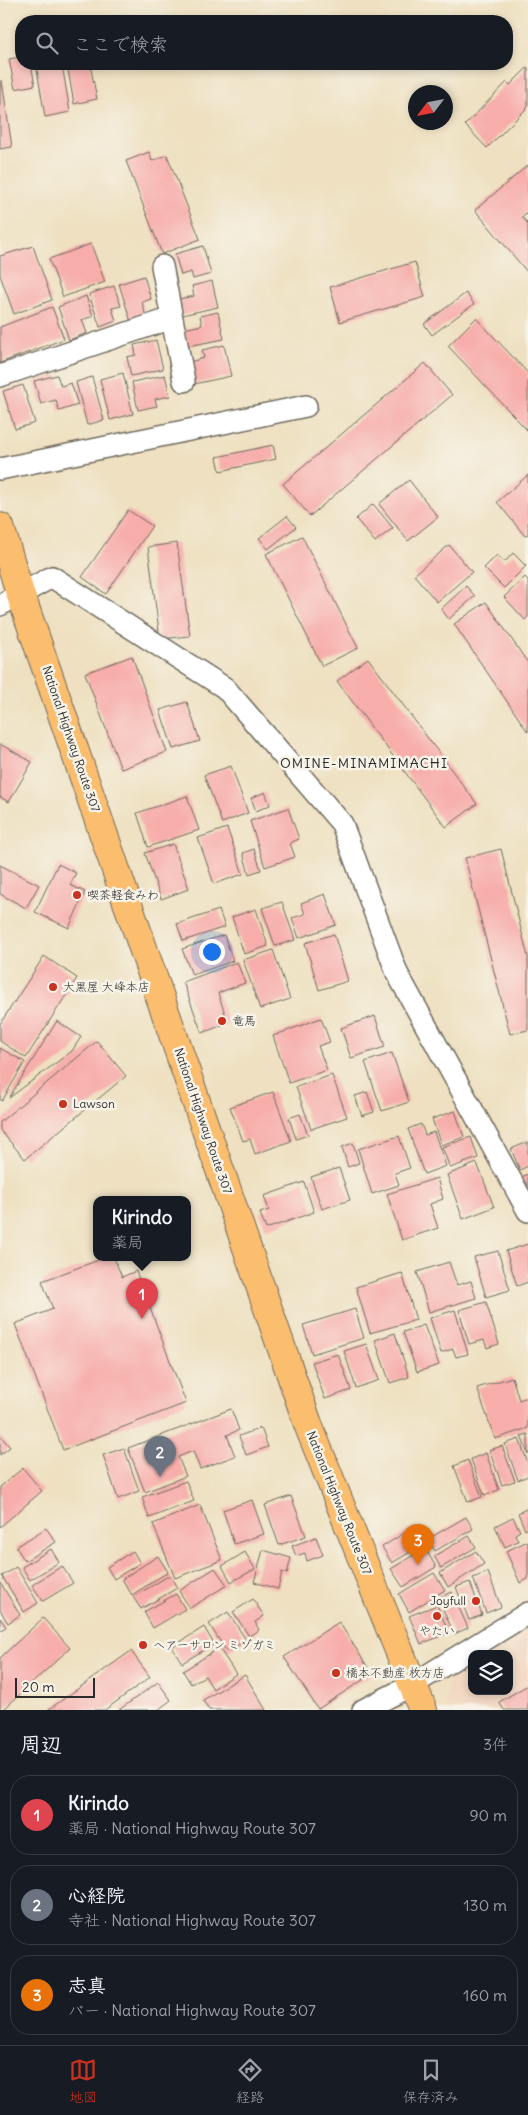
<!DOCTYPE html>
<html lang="ja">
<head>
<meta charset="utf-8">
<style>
	body { margin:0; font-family:Delius,"Klee One",sans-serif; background:#242831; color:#f1f3f6 }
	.controls { position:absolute; right:15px; bottom:15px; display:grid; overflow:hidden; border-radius:10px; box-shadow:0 2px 8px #0003 }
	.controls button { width:45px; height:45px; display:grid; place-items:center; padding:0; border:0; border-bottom:1px solid #363941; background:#171b24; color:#f1f3f6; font:25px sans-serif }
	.compass { position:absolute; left:408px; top:85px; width:45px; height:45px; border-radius:50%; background:#171b24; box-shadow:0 2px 8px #0003; rotate:238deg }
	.scale { position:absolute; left:15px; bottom:12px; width:80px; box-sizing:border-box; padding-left:5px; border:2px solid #2b2b2b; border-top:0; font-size:14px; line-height:18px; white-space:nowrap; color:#2b2b2b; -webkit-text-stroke:4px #f7f3e8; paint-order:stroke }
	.you { position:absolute; left:211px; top:951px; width:18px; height:18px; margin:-12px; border:4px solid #fff; border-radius:50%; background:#1a73e8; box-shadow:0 0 0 8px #1a73e833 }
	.badge { display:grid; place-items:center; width:32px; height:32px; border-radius:50%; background:#c8321e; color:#fff; font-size:16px; font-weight:700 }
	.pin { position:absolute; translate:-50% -41px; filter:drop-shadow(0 1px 2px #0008) }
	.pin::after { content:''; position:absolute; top:26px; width:18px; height:15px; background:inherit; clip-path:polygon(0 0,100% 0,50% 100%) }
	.popup { position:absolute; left:93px; top:1196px; width:98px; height:65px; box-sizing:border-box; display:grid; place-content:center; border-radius:10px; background:#171b24; filter:drop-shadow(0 1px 4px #0005); font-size:16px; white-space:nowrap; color:#9ea1a6 }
	.popup b { font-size:19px; color:#f1f3f6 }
	.popup::after { content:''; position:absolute; left:50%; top:100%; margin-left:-10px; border:10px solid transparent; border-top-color:#171b24 }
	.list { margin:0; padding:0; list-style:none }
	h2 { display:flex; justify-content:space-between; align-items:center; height:65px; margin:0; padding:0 20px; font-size:21px }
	h2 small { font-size:16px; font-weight:400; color:#9ea1a6 }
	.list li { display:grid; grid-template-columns:32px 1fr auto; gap:15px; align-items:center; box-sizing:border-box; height:80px; margin:0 10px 10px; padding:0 10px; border:1px solid #363941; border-radius:20px }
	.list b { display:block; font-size:19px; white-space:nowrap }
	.list p { margin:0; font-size:16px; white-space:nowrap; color:#9ea1a6 }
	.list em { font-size:16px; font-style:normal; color:#9ea1a6 }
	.icon { flex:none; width:28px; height:28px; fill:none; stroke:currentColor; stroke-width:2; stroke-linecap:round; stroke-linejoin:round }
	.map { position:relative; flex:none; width:528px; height:1710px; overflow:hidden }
	.search { position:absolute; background:#171b24; box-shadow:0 2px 8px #0003; left:15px; right:15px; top:15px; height:55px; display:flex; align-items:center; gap:12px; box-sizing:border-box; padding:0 18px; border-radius:20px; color:#9ea1a6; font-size:19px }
	.sheet { height:335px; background:#171b24 }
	nav { display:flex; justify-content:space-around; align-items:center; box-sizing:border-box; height:70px; border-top:1px solid #363941; background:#171b24; font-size:14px; color:#9ea1a6 }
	nav a { display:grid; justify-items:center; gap:2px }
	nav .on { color:#c8321e }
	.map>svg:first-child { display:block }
	.built { fill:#f2d4be }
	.building { fill:#f7aeab }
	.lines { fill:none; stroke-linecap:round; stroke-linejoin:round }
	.street-casing { stroke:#6f6a5f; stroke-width:24 }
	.highway-casing { stroke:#6f6a5f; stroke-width:30 }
	.street { stroke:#fff; stroke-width:21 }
	.highway { stroke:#fbbd6e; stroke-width:28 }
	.poi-dot { fill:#c8321e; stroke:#f7f3e8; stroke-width:2 }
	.labels { text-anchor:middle; stroke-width:5; stroke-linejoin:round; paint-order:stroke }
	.street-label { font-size:12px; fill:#2b2b2b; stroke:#f7f3e8 }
	.poi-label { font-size:12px; fill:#2b2b2b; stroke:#f7f3e8; text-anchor:start }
	.neighbourhood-label { font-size:14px; letter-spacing:1px; fill:#2b2b2b; stroke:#f7f3e8 }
</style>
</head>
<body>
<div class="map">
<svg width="528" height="1710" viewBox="0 0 528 1710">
	<rect width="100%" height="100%" fill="#f7f3e8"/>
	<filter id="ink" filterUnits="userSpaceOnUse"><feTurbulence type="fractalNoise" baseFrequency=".02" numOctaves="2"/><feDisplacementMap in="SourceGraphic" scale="10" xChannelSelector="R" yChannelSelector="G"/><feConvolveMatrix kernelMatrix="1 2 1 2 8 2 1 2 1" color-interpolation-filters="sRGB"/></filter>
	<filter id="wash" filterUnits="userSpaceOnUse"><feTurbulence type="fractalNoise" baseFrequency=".0096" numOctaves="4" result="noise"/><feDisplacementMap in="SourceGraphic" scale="20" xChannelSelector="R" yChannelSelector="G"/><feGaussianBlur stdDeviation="1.12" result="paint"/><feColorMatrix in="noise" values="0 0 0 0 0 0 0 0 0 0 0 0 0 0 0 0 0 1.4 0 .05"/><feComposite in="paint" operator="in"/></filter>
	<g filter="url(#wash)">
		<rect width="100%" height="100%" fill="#eee0c0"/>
		<path class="built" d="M528,1630V1710H448L445,1703L449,1678L472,1664V1691H509V1654H489Z"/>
		<g id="blocks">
			<path class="building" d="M21,57V64H31L35,85L15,89L9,59Z
				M36,64H62L70,112L45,117Z
				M67,64H90L97,99L74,104Z
				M528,67V107L487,148L465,125L507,82L510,85Z
				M0,81H2L12,147L0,149Z
				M149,152L152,161L167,155L200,239L162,254L126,161Z
				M528,165V211L522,217L528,224V273L475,210Z
				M91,244L105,282L63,297L49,259Z
				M33,246L52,300L14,314L0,275V256Z
				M203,246L211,274L193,279L191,272L181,275L175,254Z
				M415,262L425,297L340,322L330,287Z
				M144,276L151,299L142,302L146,317L131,322L119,284Z
				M212,281L218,307L182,315L179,299L194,296L192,286Z
				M114,286L121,306L112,308L116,321L100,327L89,294Z
				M466,293L474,304L432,335L424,324Z
				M86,296L93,316L82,320L87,333L69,340L58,307Z
				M52,307L64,339L0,363V327Z
				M218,312L224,339L188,346L184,329L202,325L200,316Z
				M476,318L528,373V431L448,346Z
				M156,340L163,369L131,376L127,357L136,355L134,345Z
				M224,345L231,376L194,384L189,362L204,358L202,350Z
				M425,363L452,395L310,516L283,484Z
				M123,373L133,414L110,420L100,379Z
				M57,375L61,386L71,383L78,405L59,411L56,400L41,404L34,381Z
				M165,375L170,396L155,399L157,406L138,410L132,382Z
				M92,377L104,420L87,425L76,382Z
				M23,385L35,423L15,429L3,391Z
				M273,445L276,459L220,471L217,457Z
				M528,475V534L525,536L497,502Z
				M409,480L438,517L408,541L379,504Z
				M373,504L393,528L375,542L356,519Z
				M128,510L152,526L106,594L82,577Z
				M287,516L296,527L268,549L259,538Z
				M302,536L358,648L322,666L266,554Z
				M177,543L190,636L160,639L148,547Z
				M449,545L472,572L437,602L414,575Z
				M513,553L526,566L504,588L484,568L497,555L505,562Z
				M525,577L528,580V617L525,620L504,597Z
				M466,586L475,596L449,619L441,609Z
				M486,602L528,663V732L454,624Z
				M132,656L167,752L121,769L85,673Z
				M368,658L477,804L446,827L337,681Z
				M187,702L200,741L173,749L160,710Z
				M0,744L32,762L9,802L0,797Z
				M231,766L248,813L222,823L204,775Z
				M265,792L270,805L256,811L251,798Z
				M187,796L199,830L148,847L137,813Z
				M288,808L299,839L290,843L295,857L265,867L250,821Z
				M227,828L243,874L214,884L198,838Z
				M173,844L189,889L161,899L145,853Z
				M254,849L261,870L249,874L243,853Z
				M501,849L528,957V1030L510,1034L465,858Z
				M58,864L76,873L70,885L85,892L69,928L35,912Z
				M0,865L39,885L26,908L0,894Z
				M325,894L336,925L299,938L292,918L305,914L301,903Z
				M282,902L295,940L275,946L262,908Z
				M256,909L268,946L244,954L232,917Z
				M219,910L225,927L183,941L177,924Z
				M334,934L348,981L319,990L305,943Z
				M224,935L233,961L192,975L182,949Z
				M273,950L290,999L260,1009L243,960Z
				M44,956L77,978L26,1058L0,1041V1024Z
				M237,962L245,983L218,993L228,1023L202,1033L183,982Z
				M375,1016L385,1047L351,1058L341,1028Z
				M321,1018L330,1042L318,1046L327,1070L289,1083L273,1036Z
				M57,1021L81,1037L72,1051L9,1098Z
				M97,1041L126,1076L25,1159L0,1130V1122Z
				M0,1048L25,1062L2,1101L0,1099Z
				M392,1053L409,1102L382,1111L365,1062Z
				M332,1075L347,1117L311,1129L296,1087Z
				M273,1092L291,1141L255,1154L250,1139L243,1141L230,1107Z
				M367,1092L374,1112L362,1116L355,1096Z
				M455,1111L464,1137L441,1145L432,1119Z
				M300,1114L308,1135L296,1139L289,1118Z
				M421,1124L425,1135L434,1132L446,1166L424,1174L408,1129Z
				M399,1136L410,1168L395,1173L399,1185L372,1194L358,1149Z
				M471,1137L478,1158L450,1168L442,1147Z
				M528,1142V1166L520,1170L511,1149Z
				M353,1143L359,1163L348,1167L342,1147Z
				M477,1163L494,1207L463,1219L447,1175Z
				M339,1168L350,1200L322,1209L311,1177Z
				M528,1174V1196L519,1178Z
				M437,1178L443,1199L430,1204L438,1228L402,1240L387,1194Z
				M304,1182L314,1212L266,1229L260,1213L269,1210L264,1196Z
				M528,1244V1282L517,1286L506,1251Z
				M498,1251L510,1290L486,1297L474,1257Z
				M104,1258H114L122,1277L136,1271L186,1403L63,1450L15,1324L53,1309L42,1281Z
				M449,1262L457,1285L471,1281L476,1298L429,1312L417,1272Z
				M402,1273L416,1320L370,1333L356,1287Z
				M486,1302L499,1344L487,1348L484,1340L469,1344L459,1310Z
				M355,1309L364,1338L312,1354L303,1325Z
				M455,1310L468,1354L456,1357L453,1349L441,1353L430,1318Z
				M424,1325L439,1365L417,1372L403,1332Z
				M395,1333L409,1377L390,1383L375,1340Z
				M366,1344L379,1380L356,1388L344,1351Z
				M338,1354L351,1390L325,1399L312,1362Z
				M512,1377L519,1400L528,1397V1428L495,1439L477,1388Z
				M231,1409L239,1430L227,1435L235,1456L200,1469L193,1451L178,1457L186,1476L145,1492L128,1448Z
				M261,1428L268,1447L246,1455L239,1436Z
				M528,1434V1454L521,1436Z
				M0,1435L10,1447L0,1455Z
				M519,1439L528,1463V1476L518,1480L505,1444Z
				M502,1446L515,1481L502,1485L489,1450Z
				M124,1448L139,1491L118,1499L103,1455Z
				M486,1453L499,1490L484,1495L471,1459Z
				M468,1460L482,1497L468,1502L454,1466Z
				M23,1468L42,1491L0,1527V1487Z
				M186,1481L194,1501L149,1518L142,1497Z
				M291,1496L306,1536L279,1545L265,1505Z
				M252,1500L264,1534L234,1544L223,1510Z
				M200,1505L222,1560L175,1578L153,1524Z
				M528,1508V1528L525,1530L518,1513Z
				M466,1517L473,1529L435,1551L428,1539Z
				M513,1517L520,1531L515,1534L518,1541L505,1547L495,1526Z
				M414,1527L424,1544L392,1563L382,1547Z
				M46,1528L56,1542L25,1561L16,1547Z
				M469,1536L476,1547L441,1568L434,1556Z
				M316,1537L323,1555L307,1561L305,1553L296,1556L292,1546Z
				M528,1541V1579L520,1583L506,1551Z
				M425,1548L436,1567L403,1587L391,1569Z
				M51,1549L59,1562L30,1580L22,1567Z
				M263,1550L291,1558L287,1574L282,1572L278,1589L254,1582Z
				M133,1551L140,1563L114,1579L107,1567Z
				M476,1551L484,1564L448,1587L440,1573Z
				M245,1552L255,1569L231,1582L222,1566Z
				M158,1556L168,1572L132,1595L122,1579Z
				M62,1566L73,1583L43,1601L32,1585Z
				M16,1567L38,1603L24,1612L2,1576Z
				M215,1568L227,1585L190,1608L179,1591Z
				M488,1572L501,1607L486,1613L473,1578Z
				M434,1573L445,1590L409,1612L399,1594Z
				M170,1575L177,1588L141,1609L133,1597Z
				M0,1582L20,1615L8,1623L0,1610Z
				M470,1582L482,1615L469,1620L456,1587Z
				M452,1592L468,1628L454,1634L438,1598Z
				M176,1594L185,1609L153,1628L144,1612Z
				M253,1599L264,1616L255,1622L259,1630L249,1636L233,1612Z
				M437,1605L449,1633L421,1644L409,1616Z
				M228,1612L246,1640L227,1652L209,1624Z
				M0,1618L6,1627L0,1631Z
				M43,1618L70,1648L3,1710H0V1658Z
				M339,1622L372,1674L318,1709L284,1657Z
				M204,1627L214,1644L182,1663L172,1647Z
				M219,1648L236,1674L213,1689L205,1676L191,1684L183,1671Z
				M131,1651L150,1677L105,1710H48Z
				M245,1675L266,1710H209L203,1700Z
				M158,1682L171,1700L158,1710H119Z
				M528,1685V1710H504L499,1702Z"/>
		</g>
	</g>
	<g filter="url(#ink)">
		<use href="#blocks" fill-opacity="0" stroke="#6f6a5f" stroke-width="1"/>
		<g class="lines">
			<defs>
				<path id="street" d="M162,266L184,381
					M0,376L172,318
					M0,469L306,406
					M0,605L52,577L225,688L342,824L397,973L528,1211
					M363,1710L412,1685L528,1613"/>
				<path id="highway" d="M0,527L20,593L309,1427L423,1710"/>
			</defs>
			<use href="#street" class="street-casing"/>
			<use href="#highway" class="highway-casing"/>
			<use href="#street" class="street"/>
			<use href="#highway" class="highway"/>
		</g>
	</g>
	<g class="poi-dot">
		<circle cx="77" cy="895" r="5"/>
		<circle cx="53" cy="987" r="5"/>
		<circle cx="222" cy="1021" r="5"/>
		<circle cx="63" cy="1104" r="5"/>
		<circle cx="476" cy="1601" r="5"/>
		<circle cx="437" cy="1616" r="5"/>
		<circle cx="143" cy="1645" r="5"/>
		<circle cx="336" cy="1673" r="5"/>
	</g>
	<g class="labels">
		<g class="street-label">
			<text transform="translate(71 739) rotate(71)" y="4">National Highway Route 307</text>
			<text transform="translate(203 1121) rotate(71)" y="4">National Highway Route 307</text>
			<text transform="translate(339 1503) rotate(68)" y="4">National Highway Route 307</text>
		</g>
		<g class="poi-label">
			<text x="87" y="899">喫茶軽食みわ</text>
			<text x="63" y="991">大黒屋 大峰本店</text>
			<text x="232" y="1025">竜馬</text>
			<text x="73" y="1108">Lawson</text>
			<text x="466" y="1605" text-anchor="end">Joyfull</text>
			<text x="437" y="1635" text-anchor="middle">やたい</text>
			<text x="153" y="1649">ヘアーサロン ミゾガミ</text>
			<text x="346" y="1677">橋本不動産 枚方店</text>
		</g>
		<g class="neighbourhood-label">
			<text x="364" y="768">OMINE-MINAMIMACHI</text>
		</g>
	</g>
</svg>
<div class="controls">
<button><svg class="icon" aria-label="layers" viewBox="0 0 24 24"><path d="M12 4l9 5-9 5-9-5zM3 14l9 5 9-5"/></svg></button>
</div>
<svg class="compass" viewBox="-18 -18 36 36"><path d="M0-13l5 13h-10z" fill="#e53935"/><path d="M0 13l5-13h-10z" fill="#9ea1a6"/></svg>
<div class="scale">20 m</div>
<div class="you"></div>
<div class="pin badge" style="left:142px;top:1319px;background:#e0444e">1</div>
<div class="popup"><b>Kirindo</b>薬局</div>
<div class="pin badge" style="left:160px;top:1477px;background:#6b7280">2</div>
<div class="pin badge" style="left:418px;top:1565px;background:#e8710a">3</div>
<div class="search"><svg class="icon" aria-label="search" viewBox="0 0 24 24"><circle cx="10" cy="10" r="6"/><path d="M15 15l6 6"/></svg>ここで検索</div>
</div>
<section class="sheet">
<h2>周辺<small>3件</small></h2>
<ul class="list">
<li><span class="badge" style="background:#e0444e">1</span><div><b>Kirindo</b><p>薬局 · National Highway Route 307</p></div><em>90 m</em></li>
<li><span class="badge" style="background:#6b7280">2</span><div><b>心経院</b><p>寺社 · National Highway Route 307</p></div><em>130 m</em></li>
<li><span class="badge" style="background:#e8710a">3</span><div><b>志真</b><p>バー · National Highway Route 307</p></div><em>160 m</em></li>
</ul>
</section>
<nav>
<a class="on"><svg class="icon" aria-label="map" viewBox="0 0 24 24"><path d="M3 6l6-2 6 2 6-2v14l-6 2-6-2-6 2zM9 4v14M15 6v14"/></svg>地図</a>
<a><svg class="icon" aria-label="directions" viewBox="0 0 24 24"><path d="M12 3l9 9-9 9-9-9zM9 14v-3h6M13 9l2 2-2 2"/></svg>経路</a>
<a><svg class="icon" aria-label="saved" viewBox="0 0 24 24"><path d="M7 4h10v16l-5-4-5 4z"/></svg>保存済み</a>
</nav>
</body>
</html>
